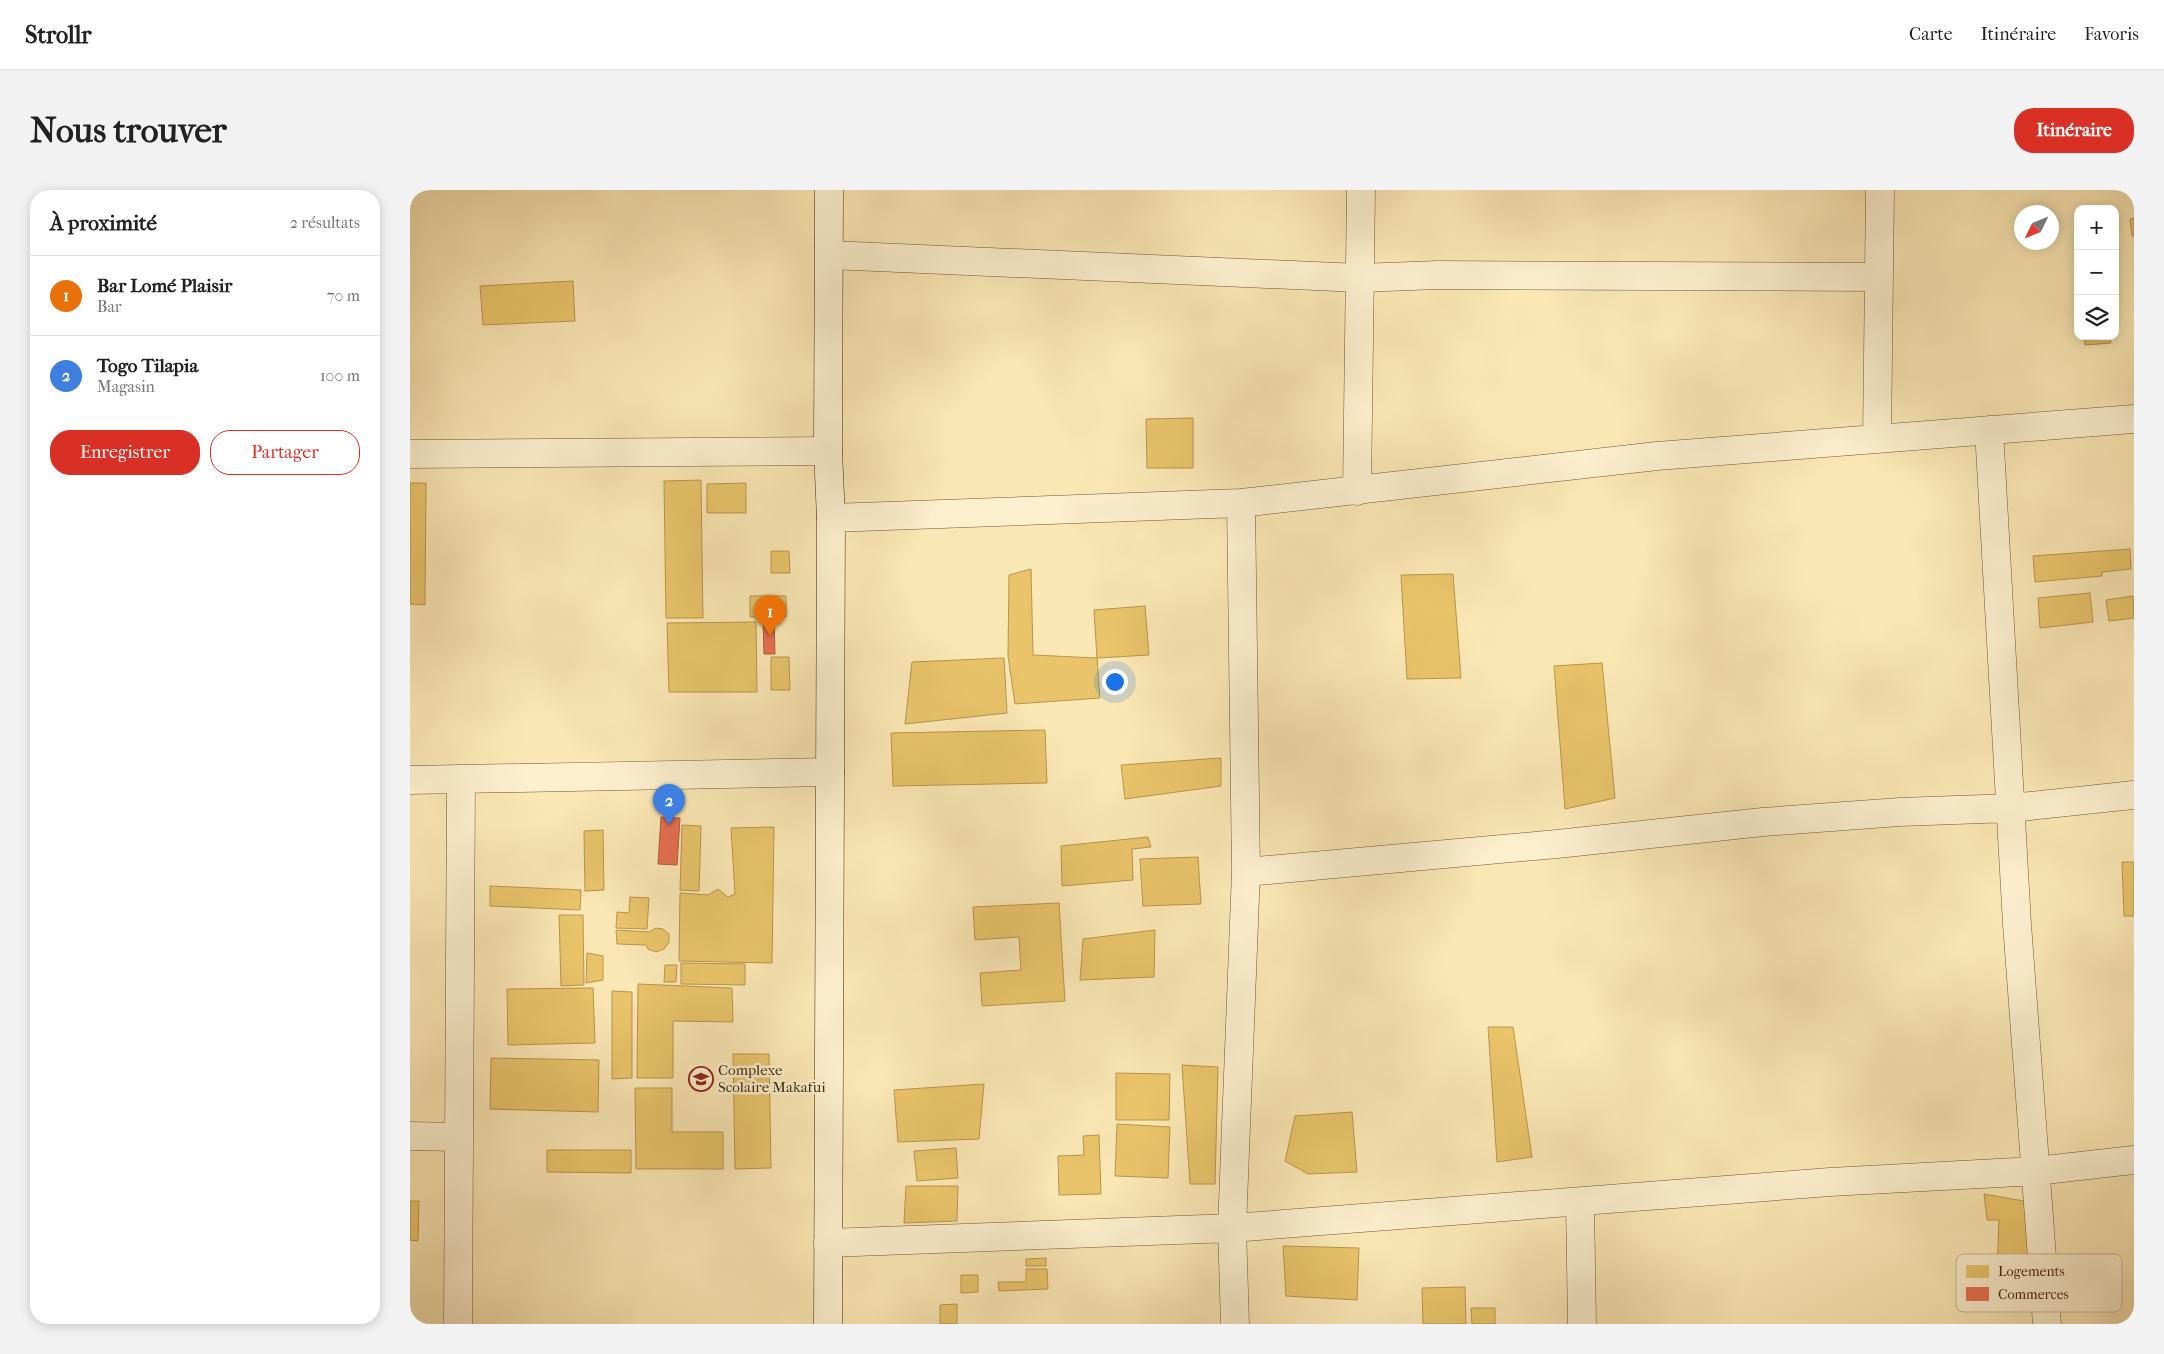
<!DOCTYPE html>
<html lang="fr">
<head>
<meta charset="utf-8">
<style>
	body { margin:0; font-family:"IM FELL French Canon",serif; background:#f2f2f2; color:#222 }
	.controls { position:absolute; right:15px; top:15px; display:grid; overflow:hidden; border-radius:10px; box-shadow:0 2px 12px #0003 }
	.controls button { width:45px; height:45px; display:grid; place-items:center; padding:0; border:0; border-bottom:1px solid #e0e0e0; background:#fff; color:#222; font:25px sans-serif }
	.compass { position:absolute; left:1604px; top:15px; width:45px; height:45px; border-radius:50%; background:#fff; box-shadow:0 2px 12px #0003; rotate:227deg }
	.you { position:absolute; left:704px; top:491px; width:18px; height:18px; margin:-12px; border:4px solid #fff; border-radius:50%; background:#1a73e8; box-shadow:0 0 0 8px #1a73e833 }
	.badge { display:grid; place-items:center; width:32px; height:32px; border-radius:50%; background:#d93025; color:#fff; font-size:16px; font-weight:700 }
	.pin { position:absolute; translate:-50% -41px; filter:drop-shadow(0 1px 2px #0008) }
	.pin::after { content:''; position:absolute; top:26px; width:18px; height:15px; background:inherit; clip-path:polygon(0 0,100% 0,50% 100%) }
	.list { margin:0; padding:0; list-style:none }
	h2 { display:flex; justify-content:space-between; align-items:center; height:65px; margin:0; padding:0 20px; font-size:21px }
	h2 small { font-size:16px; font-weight:400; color:#767676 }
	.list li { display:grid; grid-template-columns:32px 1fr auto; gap:15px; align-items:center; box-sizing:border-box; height:80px; padding:0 20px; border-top:1px solid #e0e0e0 }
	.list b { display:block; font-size:19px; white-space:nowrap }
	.list p { margin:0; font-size:16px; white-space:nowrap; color:#767676 }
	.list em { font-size:16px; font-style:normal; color:#767676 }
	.actions { display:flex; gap:10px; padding:15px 20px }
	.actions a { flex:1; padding:11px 0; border:1px solid #d93025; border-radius:20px; text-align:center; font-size:18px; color:#d93025 }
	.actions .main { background:#d93025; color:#fff }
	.icon { flex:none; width:28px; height:28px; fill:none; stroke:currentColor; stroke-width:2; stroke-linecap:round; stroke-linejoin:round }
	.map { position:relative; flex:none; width:1724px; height:1134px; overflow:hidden; border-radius:20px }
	header { display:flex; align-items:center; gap:30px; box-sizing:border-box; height:70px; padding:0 25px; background:#fff; border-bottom:1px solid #e0e0e0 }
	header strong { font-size:24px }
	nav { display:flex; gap:28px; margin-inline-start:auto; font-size:18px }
	.intro { display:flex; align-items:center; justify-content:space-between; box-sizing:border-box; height:120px; padding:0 30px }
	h1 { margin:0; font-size:35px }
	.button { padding:12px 22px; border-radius:20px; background:#d93025; color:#fff; font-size:18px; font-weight:700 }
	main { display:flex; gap:30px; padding:0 30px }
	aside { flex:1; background:#fff; border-radius:20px; box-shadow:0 2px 12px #0003 }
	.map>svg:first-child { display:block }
	.homes { fill:#e9c46a; stroke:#b7954d }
	.shops { fill:#e76f51; stroke:#b6593b }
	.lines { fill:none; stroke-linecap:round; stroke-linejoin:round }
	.street-casing { stroke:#705734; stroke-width:29 }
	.secondary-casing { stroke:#422709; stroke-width:29 }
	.street { stroke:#fcefce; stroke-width:28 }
	.secondary { stroke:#fcefce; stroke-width:28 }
	.labels { text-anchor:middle; stroke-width:5; stroke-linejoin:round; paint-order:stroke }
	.poi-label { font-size:15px; fill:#422709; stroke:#fcefce; text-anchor:start }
	.key { fill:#fcefce; stroke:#c4b393; stroke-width:1 }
	.key-label { font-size:14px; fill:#422709 }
</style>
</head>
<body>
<header>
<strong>Strollr</strong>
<nav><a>Carte</a><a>Itinéraire</a><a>Favoris</a></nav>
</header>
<div class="intro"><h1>Nous trouver</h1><a class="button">Itinéraire</a></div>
<main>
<aside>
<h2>À proximité<small>2 résultats</small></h2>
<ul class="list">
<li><span class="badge" style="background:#e8710a">1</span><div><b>Bar Lomé Plaisir</b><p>Bar</p></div><em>70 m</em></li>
<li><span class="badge" style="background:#3f7fe0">2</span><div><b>Togo Tilapia</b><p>Magasin</p></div><em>100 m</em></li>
</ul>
<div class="actions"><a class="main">Enregistrer</a><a>Partager</a></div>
</aside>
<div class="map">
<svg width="1724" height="1134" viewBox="0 0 1724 1134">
	<rect width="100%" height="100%" fill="#fae7b4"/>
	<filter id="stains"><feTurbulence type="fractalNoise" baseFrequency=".004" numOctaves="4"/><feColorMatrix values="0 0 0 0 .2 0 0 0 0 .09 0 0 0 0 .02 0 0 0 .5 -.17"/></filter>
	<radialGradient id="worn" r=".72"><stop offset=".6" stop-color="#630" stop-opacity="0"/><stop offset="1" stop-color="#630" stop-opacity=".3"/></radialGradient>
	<path class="homes" d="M1724,28V46H1722L1720,29Z
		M163,91L165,131L73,135L70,96Z
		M1674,146H1700L1701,153L1675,155Z
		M783,228V278H737L736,229Z
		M291,290L293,428H256L254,291Z
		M0,293H16L15,415L0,414Z
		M336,293V323H297V294Z
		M1720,359L1721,379L1692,382V386L1625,392L1623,366Z
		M361,361H379L380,383H361Z
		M621,379L623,465L687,468L690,508L605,514L598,466L599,385Z
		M1043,384L1051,488L997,489L991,385Z
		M1680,403L1683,432L1630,438L1628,408Z
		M340,406H376V427H340Z
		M1723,406L1724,428L1699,431L1696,410Z
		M735,416L739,465L687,468L684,420Z
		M346,432L347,502H259L257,433Z
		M361,467H379L380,500H361Z
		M594,468L597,523L495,534L502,472Z
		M1192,473L1205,608L1155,619L1144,476Z
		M635,540L637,593L483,596L481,543Z
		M811,568V596L715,609L711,575Z
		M272,635L291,636L289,701L270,700Z
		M364,637L362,773L269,771L270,703L298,705L308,699L318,707L325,704L321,638Z
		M193,640L194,700L175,701L174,641Z
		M738,647L741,657L722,659L723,690L652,696L651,656Z
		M788,667L791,714L733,716L730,669Z
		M1712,672H1724V726H1714Z
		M80,696L171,700L170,720L80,716Z
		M220,707L239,708L237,739L206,738L207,722L219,723Z
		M649,713L655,811L572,816L570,783L611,780L609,747L565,750L563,717Z
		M149,725H173L174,795L151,796Z
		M246,738L253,739L259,744V752L254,759L246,762L238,759L236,755L207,754L206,740L239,742Z
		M745,740L744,787L670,790L673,749Z
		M177,763L193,766V790L176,793Z
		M271,773L335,774V795L271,794Z
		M255,775H267L266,792H254Z
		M228,794L322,798L323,832L263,831V888H227Z
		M183,798L185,853L98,855L97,799Z
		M202,801L222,802V888L202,889Z
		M1078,837H1103L1122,967L1087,972Z
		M323,864H359L361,978L325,979Z
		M81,868L189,870L188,922L80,919Z
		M772,875L808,877L805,994H780Z
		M706,883L760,884L759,930H706Z
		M574,894L569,949L488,952L484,900Z
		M225,898H262V942H313V979H226Z
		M942,922L947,982L898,984L875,971L885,926Z
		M707,934L760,937L758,988L705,986Z
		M689,945L691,1004L649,1005L648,966L674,965L673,946Z
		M546,958L548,988L507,991L504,961Z
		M137,960H221V983L137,982Z
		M496,996H548L547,1031L494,1033Z
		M1574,1004L1614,1011L1624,1099L1586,1106L1589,1030H1577Z
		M0,1011H9L8,1051L0,1050Z
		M873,1056L949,1058L947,1110L876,1106Z
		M636,1068V1076H616V1069Z
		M616,1079H637L638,1099L589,1101L588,1092H616Z
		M551,1085H568V1102L551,1103Z
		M1055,1097L1056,1134H1013L1012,1098Z
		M547,1114V1134H530V1115Z
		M1061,1118H1085V1134H1062Z"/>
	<path class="shops" d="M353,432H364L365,464H354Z
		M251,627L270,628L267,675L248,674Z"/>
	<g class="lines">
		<defs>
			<path id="street" d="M420,65L950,88L1027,85L1469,87
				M1579,240L1607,734L1637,1134
				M1467,249L1470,0
				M0,264L418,261
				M947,301L951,0
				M421,328L831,313L1247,266L1724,229
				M0,590L420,582
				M836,682L1147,654L1353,632L1490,622L1601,618L1724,605
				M0,946L49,947
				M1170,1012L1172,1134
				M418,1053L822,1038L1420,992L1626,981L1724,970
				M48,1134L51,591
				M825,1134L822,1038L836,682L831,313"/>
			<path id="secondary" d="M418,1134L421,328L418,261L419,0"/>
		</defs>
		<use href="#street" class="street-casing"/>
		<use href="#secondary" class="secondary-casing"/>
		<use href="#street" class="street"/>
		<use href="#secondary" class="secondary"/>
	</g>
	<defs>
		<symbol id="school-ring" viewBox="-11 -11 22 22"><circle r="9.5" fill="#fcefce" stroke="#8f2418" stroke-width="1.5"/><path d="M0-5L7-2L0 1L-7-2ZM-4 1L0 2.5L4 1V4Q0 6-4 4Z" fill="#8f2418"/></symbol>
	</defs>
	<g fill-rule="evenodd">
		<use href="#school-ring" x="277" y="875" width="28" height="28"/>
	</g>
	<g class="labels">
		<g class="poi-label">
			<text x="308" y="885">Complexe<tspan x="308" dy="17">Scolaire Makafui</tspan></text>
		</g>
	</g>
	<rect x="1546" y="1064" width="166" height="58" rx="8" class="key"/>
	<rect x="1556" y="1075" width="23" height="13" fill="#e9c46a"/>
	<rect x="1556" y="1097" width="23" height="14" fill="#e76f51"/>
	<g class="key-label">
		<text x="1588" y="1086">Logements</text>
		<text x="1588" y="1109">Commerces</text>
	</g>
	<rect width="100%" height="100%" filter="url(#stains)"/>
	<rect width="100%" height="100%" fill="url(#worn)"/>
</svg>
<div class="controls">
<button>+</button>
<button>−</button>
<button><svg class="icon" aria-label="layers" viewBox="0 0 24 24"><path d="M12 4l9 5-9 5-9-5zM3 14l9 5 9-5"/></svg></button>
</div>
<svg class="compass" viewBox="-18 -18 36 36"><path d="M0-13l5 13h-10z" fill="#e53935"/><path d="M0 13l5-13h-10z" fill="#767676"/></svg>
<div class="you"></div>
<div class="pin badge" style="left:360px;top:446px;background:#e8710a">1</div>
<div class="pin badge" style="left:259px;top:635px;background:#3f7fe0">2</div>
</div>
</main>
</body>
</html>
